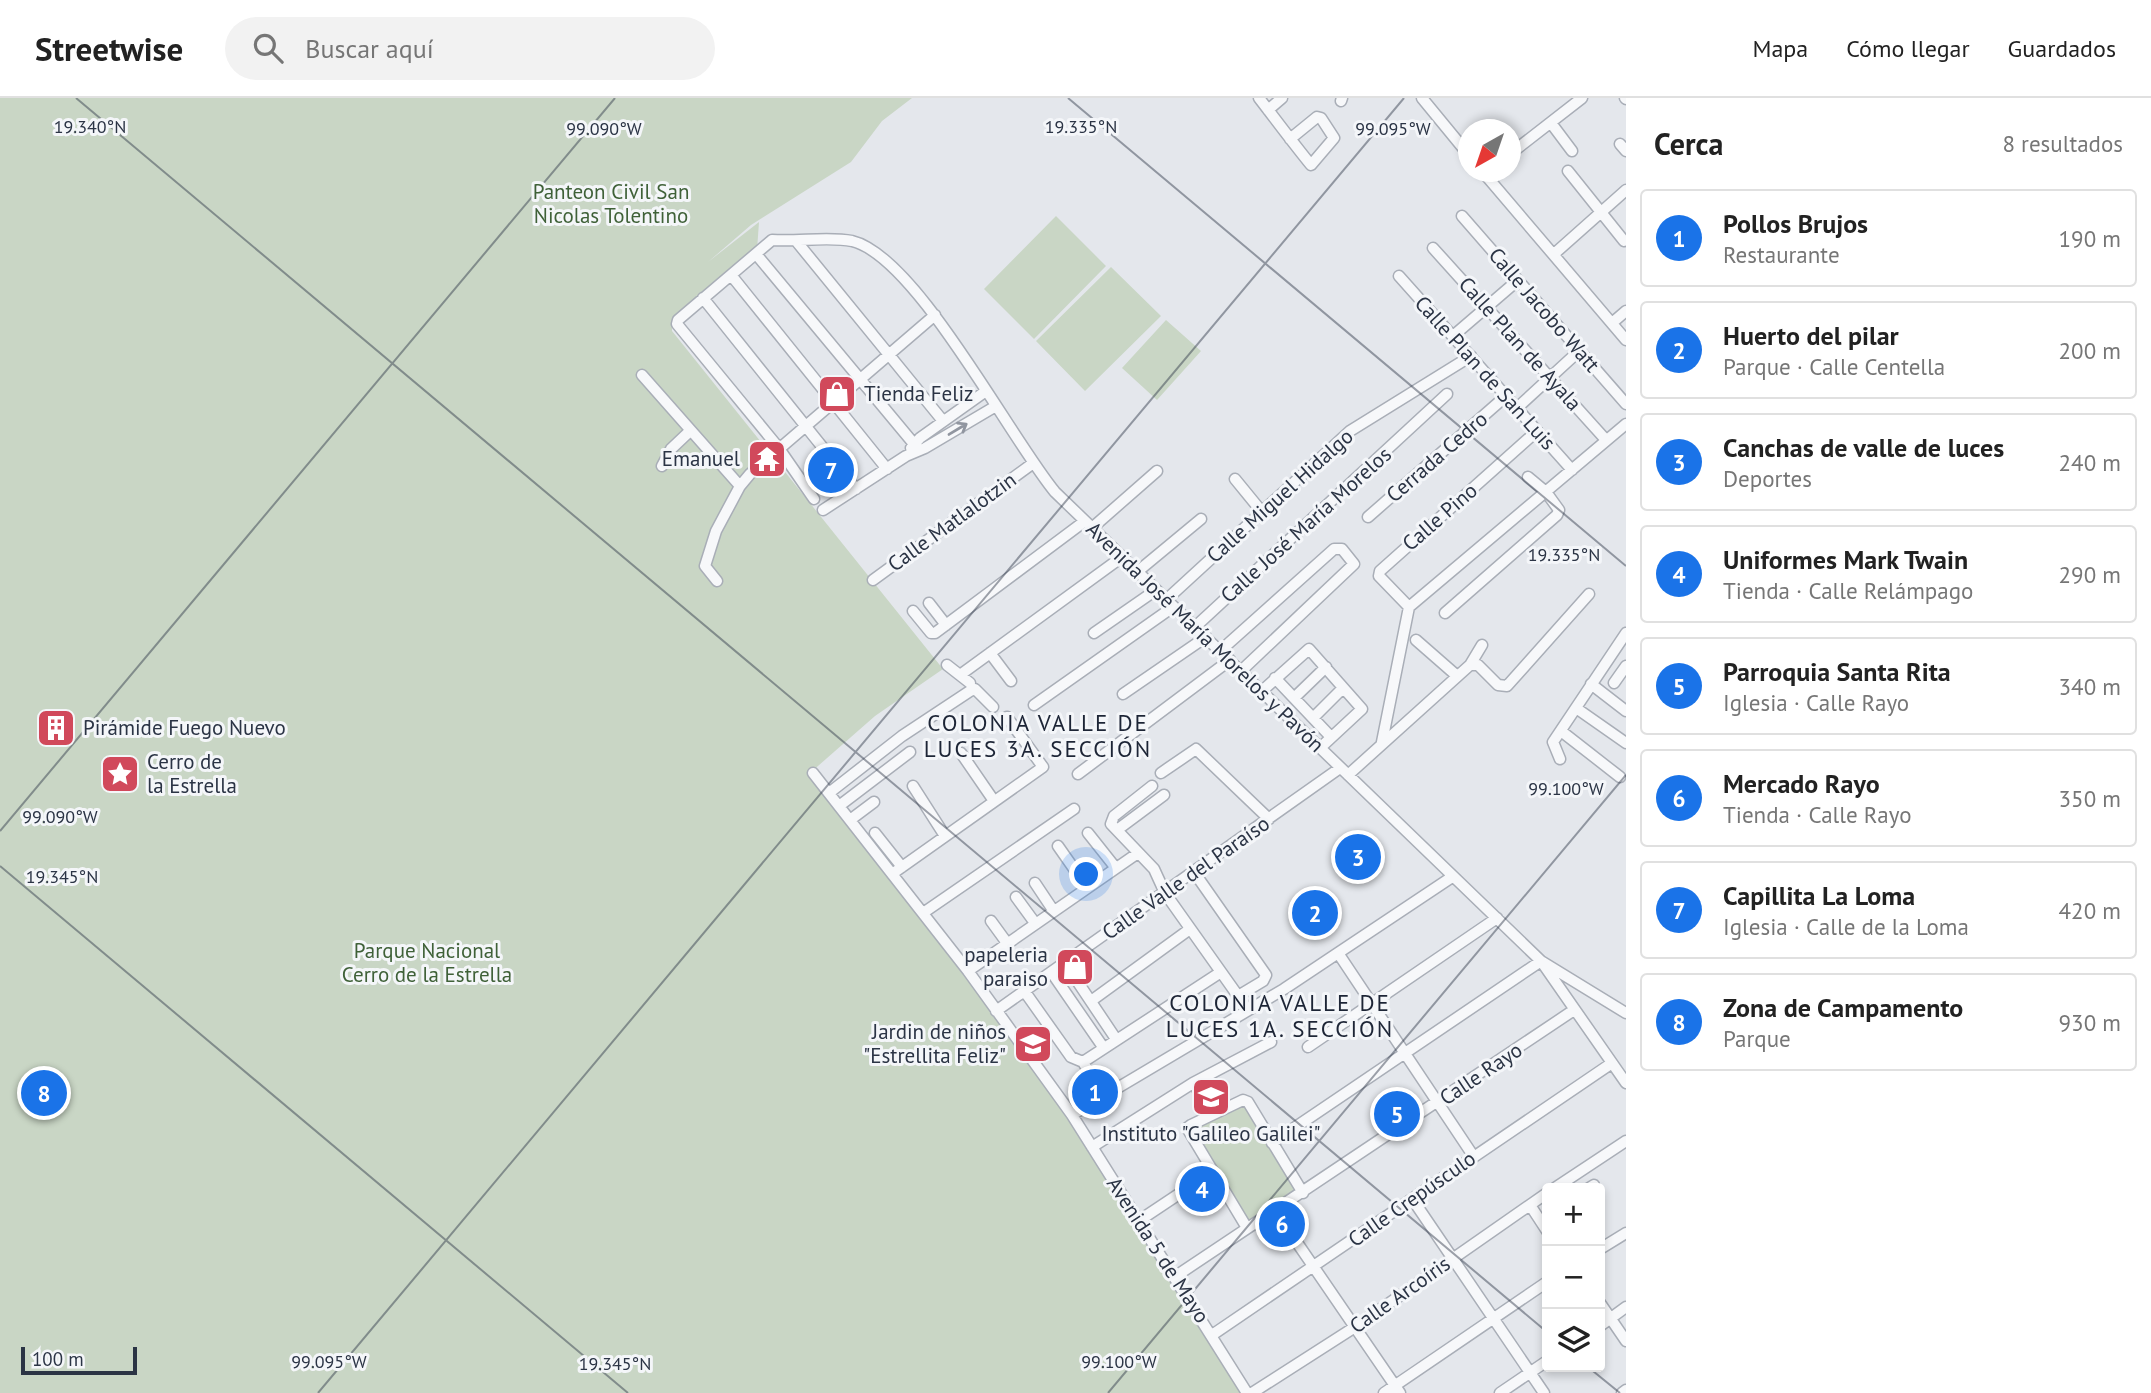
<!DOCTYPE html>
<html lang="es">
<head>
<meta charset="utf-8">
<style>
	body { margin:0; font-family:"PT Sans",sans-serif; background:#f2f2f2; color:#222 }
	.controls { position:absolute; right:21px; bottom:21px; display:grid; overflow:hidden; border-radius:7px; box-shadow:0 4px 10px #0003 }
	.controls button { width:63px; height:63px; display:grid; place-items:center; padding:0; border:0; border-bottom:2px solid #e0e0e0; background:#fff; color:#222; font:35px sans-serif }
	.compass { position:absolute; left:1458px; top:21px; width:63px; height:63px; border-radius:50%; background:#fff; box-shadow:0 4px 10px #0003; rotate:220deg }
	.scale { position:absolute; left:21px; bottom:18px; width:116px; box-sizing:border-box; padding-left:7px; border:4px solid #2b3445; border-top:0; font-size:19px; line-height:24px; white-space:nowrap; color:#2b3445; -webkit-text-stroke:5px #f4f6f9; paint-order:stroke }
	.you { position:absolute; left:1087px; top:777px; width:24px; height:24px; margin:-18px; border:5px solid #fff; border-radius:50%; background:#1a73e8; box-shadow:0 0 0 10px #1a73e833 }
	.badge { display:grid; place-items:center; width:46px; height:46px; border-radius:50%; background:#1a73e8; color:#fff; font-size:23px; font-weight:700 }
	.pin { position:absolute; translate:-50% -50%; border:4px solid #fff; box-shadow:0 2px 7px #0006 }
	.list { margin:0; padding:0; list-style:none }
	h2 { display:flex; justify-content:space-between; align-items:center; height:91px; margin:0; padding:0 28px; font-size:30px }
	h2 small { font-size:23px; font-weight:400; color:#767676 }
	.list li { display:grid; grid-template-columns:46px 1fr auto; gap:21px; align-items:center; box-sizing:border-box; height:98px; margin:0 14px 14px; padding:0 14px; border:2px solid #e0e0e0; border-radius:7px }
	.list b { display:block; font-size:26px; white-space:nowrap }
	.list p { margin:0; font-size:23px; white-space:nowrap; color:#767676 }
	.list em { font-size:23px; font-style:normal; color:#767676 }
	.icon { flex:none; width:38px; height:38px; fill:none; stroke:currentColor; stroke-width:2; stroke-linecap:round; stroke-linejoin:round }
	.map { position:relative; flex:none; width:1626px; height:1295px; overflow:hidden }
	header { display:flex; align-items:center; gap:42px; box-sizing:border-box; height:98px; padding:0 35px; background:#fff; border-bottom:2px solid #e0e0e0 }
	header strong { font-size:33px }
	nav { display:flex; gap:38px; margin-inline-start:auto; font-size:24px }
	.search { width:490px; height:63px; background:#f2f2f2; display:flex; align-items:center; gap:18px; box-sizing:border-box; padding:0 24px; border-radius:38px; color:#767676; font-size:26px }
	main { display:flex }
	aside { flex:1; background:#fff }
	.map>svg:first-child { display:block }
	.green { fill:#c9d6c5 }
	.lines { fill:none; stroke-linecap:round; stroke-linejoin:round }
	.minor-casing { stroke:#a9aeb7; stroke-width:13 }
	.minor { stroke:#f7f8fa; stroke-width:10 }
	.oneway { stroke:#9196a0 }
	.ticks { fill:none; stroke:#2b3445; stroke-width:2; stroke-opacity:0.45 }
	.labels { text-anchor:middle; stroke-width:6; stroke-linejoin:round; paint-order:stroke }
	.park-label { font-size:21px; fill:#3f6138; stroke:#f4f6f9 }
	.street-label { font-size:21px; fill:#2b3445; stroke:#f4f6f9 }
	.poi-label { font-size:21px; fill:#2b3445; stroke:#f4f6f9; text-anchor:start }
	.neighbourhood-label { font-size:23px; letter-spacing:2px; fill:#1d2536; stroke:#f4f6f9 }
	.ticks-label { font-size:18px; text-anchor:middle; fill:#2b3445; stroke:#f4f6f9; stroke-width:6; stroke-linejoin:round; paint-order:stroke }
</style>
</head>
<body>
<header>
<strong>Streetwise</strong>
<div class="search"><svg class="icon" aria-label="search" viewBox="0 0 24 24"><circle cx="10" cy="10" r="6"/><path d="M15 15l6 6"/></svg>Buscar aquí</div>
<nav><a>Mapa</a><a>Cómo llegar</a><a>Guardados</a></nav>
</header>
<main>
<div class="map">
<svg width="1626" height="1295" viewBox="0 0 1626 1295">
	<rect width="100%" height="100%" fill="#e4e7ec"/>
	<path class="green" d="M0,0H912L882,23L851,64L751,127L708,164L759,124L757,152L677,217L672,224V233L943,571L875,618L810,675L1071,1018L1245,1295H0Z
		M1056,118L1106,168L1034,241L984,191Z
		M1111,169L1161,218L1085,293L1036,243Z
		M1166,222L1201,253L1157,302L1122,270Z
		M1363,739L1377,755L1353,777L1339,762Z
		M1308,798L1327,813L1312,830L1304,823L1303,805Z
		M1243,1004L1299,1094L1250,1127L1189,1031Z"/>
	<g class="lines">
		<defs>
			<path id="minor" d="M1259,0C1276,22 1293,45 1311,67L1334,40L1321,20L1317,19L1290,41
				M1422,0L1468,56
				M1625,0L1626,1
				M1341,3L1342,0
				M1268,12L1282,0
				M1551,25L1572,53
				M1620,46L1626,53
				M1510,56L1582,0
				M1568,73L1624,143
				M1483,74L1626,242
				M1462,118L1626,306
				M797,144L943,323
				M1433,150L1606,342
				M756,156L919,352
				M1554,156L1626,92
				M731,177L887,371
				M1399,178L1572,372
				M703,200L856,391
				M1612,225L1626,213
				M1453,238L1517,183
				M642,277L740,388
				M1517,310L1579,253
				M911,350L920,340L986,293
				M662,368L671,351L690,333
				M1235,381L1262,414
				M814,401L778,349L677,226L678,222L772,142C798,144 828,138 852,143C916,158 1010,340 1055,394L1541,863L1626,985
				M823,412L906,358L925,350L996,308
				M1368,419L1506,298
				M1092,430L1157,373
				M1137,474L1201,421
				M873,482L1032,366
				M717,483L705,468L716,433L740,388L750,376L935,217
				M1166,502L1350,333L1471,258
				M929,505L946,527
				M1409,509L1379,478L1380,473L1537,333
				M913,513L931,535H935L1085,423
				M1445,515L1557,417L1559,412L1546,394L1528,379
				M1195,529L1447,296
				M1094,535L1156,492
				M1416,542L1456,577
				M1220,553L1334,451H1342L1354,466L1241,573
				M990,555L1011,583
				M947,567L970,585
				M1470,567H1478L1498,587L1507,588L1589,496
				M960,577L1122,459
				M1275,580L1331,639
				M1614,585L1626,568
				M1591,586L1626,613
				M1262,593L1309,551L1362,611L1320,650
				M1123,596L1206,539
				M1294,600L1326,569
				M1034,607L1173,509
				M1576,610L1626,645
				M1313,620L1343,590
				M1561,633L1620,679
				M1382,644L1409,509L1626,326
				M961,655L994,703
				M1560,661L1553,644L1626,535
				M813,675L968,873L1072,1017L1247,1295
				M1161,675L1196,651L1269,721
				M1078,676L1230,562
				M1348,677L1470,567L1482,547
				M913,688L945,738
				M1152,688L1114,718L1111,726L1154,771L1165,795L1248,912
				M829,695L902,638L970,593L975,591L993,609
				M839,708L910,654
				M850,722L874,704
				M1117,732L1164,697
				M875,735L902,769
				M1088,735L1115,769
				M1058,748L1086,788
				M1194,774L1266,877L1263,883L1238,898
				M892,776L1043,669L1007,619
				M1035,785L1053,812
				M1016,799L1035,825
				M923,815L1074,711
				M991,823L1007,845
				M1338,855L1474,1059
				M1541,863L1626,915
				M1065,865L1116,941
				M968,873L1138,755
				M1052,875L1103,949
				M1025,894L1071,959L1083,964L1103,998
				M1091,903L1190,831
				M996,913L1340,670
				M1308,949L1497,820
				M1083,964L1221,874
				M1193,985L1213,1015
				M1072,1017L1284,891L1452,779
				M1272,1045L1541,863
				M1092,1049L1193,985L1271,944
				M1555,1090L1626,1043
				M1589,1090L1594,1087
				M1413,1102L1544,1295
				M1530,1107L1547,1133
				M1140,1122L1212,1074
				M1247,1130L1187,1030L1191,1027L1243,1002L1248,1004L1303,1095
				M1298,1146L1400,1295
				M1600,1151L1626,1135
				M1176,1178L1574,912
				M1600,1205L1626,1243
				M1600,1228L1626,1209
				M1212,1237L1612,965
				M1252,1295L1355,1229L1547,1095
				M1384,1295L1547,1184
				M1500,1295L1547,1263
				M1622,1295L1626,1292"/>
		</defs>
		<use href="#minor" class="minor-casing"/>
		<use href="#minor" class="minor"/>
	</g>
	<defs><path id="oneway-shaft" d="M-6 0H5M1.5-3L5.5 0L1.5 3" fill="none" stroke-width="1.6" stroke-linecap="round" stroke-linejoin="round" transform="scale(1.75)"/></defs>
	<use class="oneway" href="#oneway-shaft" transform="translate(958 331) rotate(-31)"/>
	<path class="ticks" d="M76,0L1547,1234M1068,0L1626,468M0,733L615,0M0,768L628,1295M1588,1269L1620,1295M318,1295L1404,0M1108,1295L1626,677"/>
	<defs>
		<symbol id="shop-square" viewBox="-11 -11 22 22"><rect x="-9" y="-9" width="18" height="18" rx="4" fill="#d1495b" stroke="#f4f6f9"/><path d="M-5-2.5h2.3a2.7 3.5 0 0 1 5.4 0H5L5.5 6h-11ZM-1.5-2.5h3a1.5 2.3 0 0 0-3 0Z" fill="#fff"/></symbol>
		<symbol id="temple-square" viewBox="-11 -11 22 22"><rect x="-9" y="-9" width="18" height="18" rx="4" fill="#d1495b" stroke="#f4f6f9"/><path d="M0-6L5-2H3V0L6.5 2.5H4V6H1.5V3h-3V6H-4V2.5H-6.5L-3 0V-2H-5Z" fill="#fff"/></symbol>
		<symbol id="building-square" viewBox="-11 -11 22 22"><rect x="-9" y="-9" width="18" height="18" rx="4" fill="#d1495b" stroke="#f4f6f9"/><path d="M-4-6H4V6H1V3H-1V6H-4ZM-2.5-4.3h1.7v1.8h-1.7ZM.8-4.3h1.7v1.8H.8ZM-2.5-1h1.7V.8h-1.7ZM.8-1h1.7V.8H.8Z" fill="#fff"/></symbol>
		<symbol id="sight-square" viewBox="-11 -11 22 22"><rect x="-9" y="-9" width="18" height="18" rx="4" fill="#d1495b" stroke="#f4f6f9"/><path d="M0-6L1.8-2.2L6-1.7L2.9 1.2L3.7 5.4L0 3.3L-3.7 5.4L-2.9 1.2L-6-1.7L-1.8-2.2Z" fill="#fff"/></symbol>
		<symbol id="school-square" viewBox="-11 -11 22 22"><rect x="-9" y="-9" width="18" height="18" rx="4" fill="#d1495b" stroke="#f4f6f9"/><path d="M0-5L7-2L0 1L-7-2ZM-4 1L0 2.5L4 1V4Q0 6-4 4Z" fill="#fff"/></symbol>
	</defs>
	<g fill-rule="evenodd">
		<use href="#shop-square" x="815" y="274" width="44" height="44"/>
		<use href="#temple-square" x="745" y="339" width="44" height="44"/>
		<use href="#building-square" x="34" y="608" width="44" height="44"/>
		<use href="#sight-square" x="98" y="654" width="44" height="44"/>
		<use href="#shop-square" x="1053" y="847" width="44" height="44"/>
		<use href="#school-square" x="1011" y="924" width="44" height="44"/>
		<use href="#school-square" x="1189" y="977" width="44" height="44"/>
	</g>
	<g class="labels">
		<g class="park-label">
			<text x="611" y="101">Panteon Civil San<tspan x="611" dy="24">Nicolas Tolentino</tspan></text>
			<text x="427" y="860">Parque Nacional<tspan x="427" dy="24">Cerro de la Estrella</tspan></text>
		</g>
		<g class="street-label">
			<text transform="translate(1544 212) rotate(49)" y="7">Calle Jacobo Watt</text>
			<text transform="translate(1520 246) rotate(48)" y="7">Calle Plan de Ayala</text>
			<text transform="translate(1485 275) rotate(48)" y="7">Calle Plan de San Luis</text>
			<text transform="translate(1437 359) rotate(-41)" y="7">Cerrada Cedro</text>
			<text transform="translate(1280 398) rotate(-42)" y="7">Calle Miguel Hidalgo</text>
			<text transform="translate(1440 419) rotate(-41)" y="7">Calle Pino</text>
			<text transform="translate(952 424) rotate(-36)" y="7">Calle Matlalotzin</text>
			<text transform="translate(1306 427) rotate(-42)" y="7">Calle José María Morelos</text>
			<text transform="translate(1205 539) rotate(44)" y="7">Avenida José María Morelos y Pavón</text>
			<text transform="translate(1186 780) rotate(-35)" y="7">Calle Valle del Paraíso</text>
			<text transform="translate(1481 976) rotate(-34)" y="7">Calle Rayo</text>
			<text transform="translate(1412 1101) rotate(-35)" y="7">Calle Crepúsculo</text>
			<text transform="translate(1158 1152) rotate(57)" y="7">Avenida 5 de Mayo</text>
			<text transform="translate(1400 1197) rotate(-35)" y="7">Calle Arcoíris</text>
		</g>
		<g class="poi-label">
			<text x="864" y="303">Tienda Feliz</text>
			<text x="740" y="368" text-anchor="end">Emanuel</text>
			<text x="83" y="637">Pirámide Fuego Nuevo</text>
			<text x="147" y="671">Cerro de<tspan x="147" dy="24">la Estrella</tspan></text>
			<text x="1048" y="864" text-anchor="end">papeleria<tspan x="1048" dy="24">paraiso</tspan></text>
			<text x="1006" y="941" text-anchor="end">Jardin de niños<tspan x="1006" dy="24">"Estrellita Feliz"</tspan></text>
			<text x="1211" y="1043" text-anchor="middle">Instituto "Galileo Galilei"</text>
		</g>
		<g class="neighbourhood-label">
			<text x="1038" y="633">COLONIA VALLE DE<tspan x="1038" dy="26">LUCES 3A. SECCIÓN</tspan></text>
			<text x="1280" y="913">COLONIA VALLE DE<tspan x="1280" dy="26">LUCES 1A. SECCIÓN</tspan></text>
		</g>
	</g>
	<g class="ticks-label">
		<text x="90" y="35">19.340°N</text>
		<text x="1081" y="35">19.335°N</text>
		<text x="604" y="37">99.090°W</text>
		<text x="1393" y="37">99.095°W</text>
		<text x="1564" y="463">19.335°N</text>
		<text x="1566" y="697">99.100°W</text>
		<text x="60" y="725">99.090°W</text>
		<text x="62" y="785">19.345°N</text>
		<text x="329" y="1270">99.095°W</text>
		<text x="1119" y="1270">99.100°W</text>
		<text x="615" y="1272">19.345°N</text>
	</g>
</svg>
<div class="controls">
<button>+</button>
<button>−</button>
<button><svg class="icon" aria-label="layers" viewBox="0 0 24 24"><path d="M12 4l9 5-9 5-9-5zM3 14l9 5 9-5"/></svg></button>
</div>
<svg class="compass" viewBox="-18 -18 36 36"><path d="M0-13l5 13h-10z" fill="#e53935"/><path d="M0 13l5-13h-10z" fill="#767676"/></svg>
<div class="scale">100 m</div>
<div class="you"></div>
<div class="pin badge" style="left:1095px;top:994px">1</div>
<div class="pin badge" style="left:1315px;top:815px">2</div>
<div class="pin badge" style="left:1358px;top:759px">3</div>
<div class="pin badge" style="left:1202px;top:1091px">4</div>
<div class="pin badge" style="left:1397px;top:1016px">5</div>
<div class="pin badge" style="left:1282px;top:1126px">6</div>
<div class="pin badge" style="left:831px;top:372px">7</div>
<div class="pin badge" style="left:44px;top:995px">8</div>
</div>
<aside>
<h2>Cerca<small>8 resultados</small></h2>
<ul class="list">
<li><span class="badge">1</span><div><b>Pollos Brujos</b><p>Restaurante</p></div><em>190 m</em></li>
<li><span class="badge">2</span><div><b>Huerto del pilar</b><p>Parque · Calle Centella</p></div><em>200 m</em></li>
<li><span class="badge">3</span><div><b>Canchas de valle de luces</b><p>Deportes</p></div><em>240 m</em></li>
<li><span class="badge">4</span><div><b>Uniformes Mark Twain</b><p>Tienda · Calle Relámpago</p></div><em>290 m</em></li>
<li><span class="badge">5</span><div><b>Parroquia Santa Rita</b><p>Iglesia · Calle Rayo</p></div><em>340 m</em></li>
<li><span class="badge">6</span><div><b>Mercado Rayo</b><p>Tienda · Calle Rayo</p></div><em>350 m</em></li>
<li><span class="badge">7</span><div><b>Capillita La Loma</b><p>Iglesia · Calle de la Loma</p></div><em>420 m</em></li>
<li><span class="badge">8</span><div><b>Zona de Campamento</b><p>Parque</p></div><em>930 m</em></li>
</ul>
</aside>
</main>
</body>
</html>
